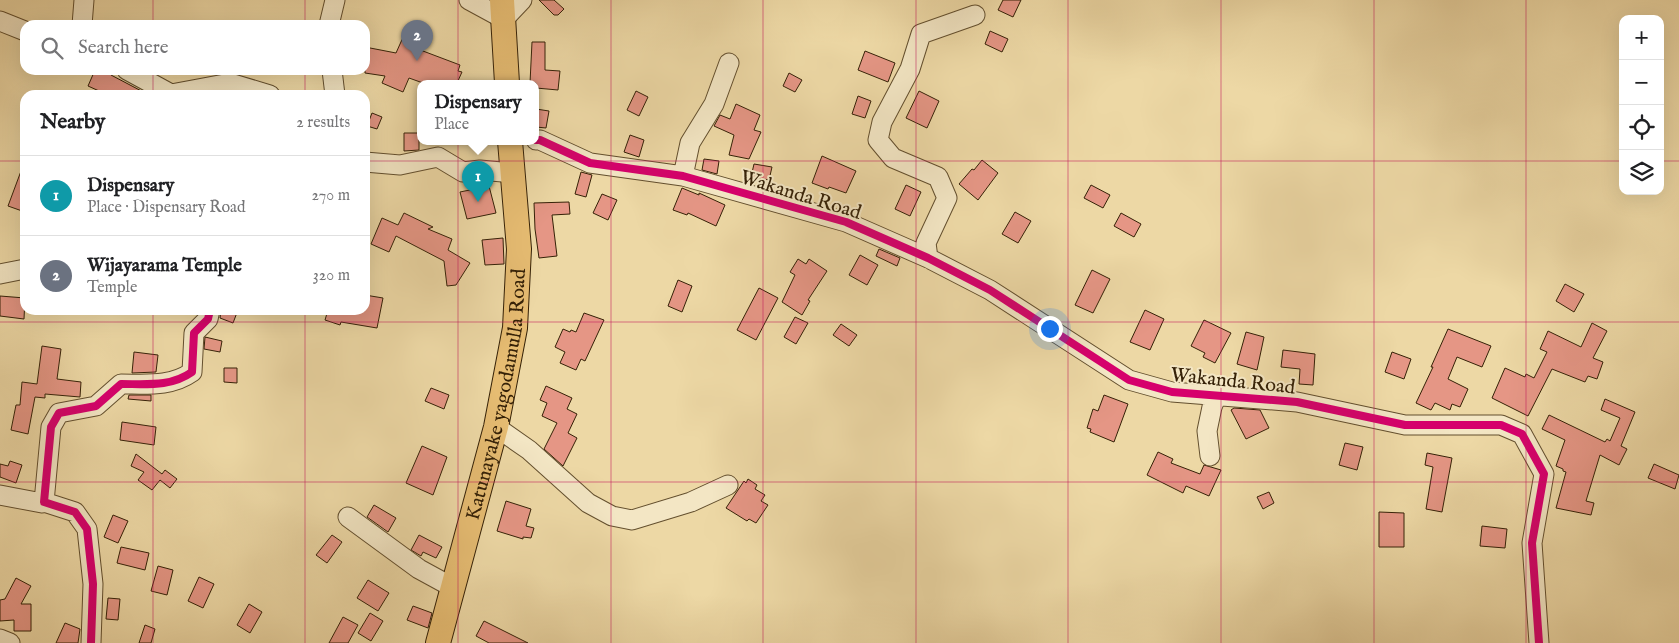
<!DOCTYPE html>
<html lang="en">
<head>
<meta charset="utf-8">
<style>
	body { margin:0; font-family:"IM FELL English",serif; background:#f6f6f6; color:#202124 }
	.controls { position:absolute; right:15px; top:15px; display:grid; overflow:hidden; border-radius:10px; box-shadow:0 5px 20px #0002 }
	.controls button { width:45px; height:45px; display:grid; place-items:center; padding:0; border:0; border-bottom:1px solid #e0e0e0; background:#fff; color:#202124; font:25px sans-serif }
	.you { position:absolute; left:1049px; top:328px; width:18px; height:18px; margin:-12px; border:4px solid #fff; border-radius:50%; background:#1a73e8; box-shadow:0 0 0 8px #1a73e833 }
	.badge { display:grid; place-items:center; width:32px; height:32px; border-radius:50%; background:#8f2418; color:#fff; font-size:16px; font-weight:700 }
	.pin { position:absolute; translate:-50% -41px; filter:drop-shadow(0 1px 2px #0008) }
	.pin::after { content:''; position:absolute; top:26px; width:18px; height:15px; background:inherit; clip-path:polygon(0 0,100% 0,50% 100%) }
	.popup { position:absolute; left:417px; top:80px; width:122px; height:65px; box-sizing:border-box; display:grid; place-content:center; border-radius:10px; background:#fff; filter:drop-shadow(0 1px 4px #0005); font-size:16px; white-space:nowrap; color:#757577 }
	.popup b { font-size:19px; color:#202124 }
	.popup::after { content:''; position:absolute; left:50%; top:100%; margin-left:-10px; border:10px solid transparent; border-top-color:#fff }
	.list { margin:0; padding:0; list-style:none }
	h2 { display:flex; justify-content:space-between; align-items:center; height:65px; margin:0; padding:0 20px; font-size:21px }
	h2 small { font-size:16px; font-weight:400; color:#757577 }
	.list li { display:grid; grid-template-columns:32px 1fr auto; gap:15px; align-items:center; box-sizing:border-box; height:80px; padding:0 20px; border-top:1px solid #e0e0e0 }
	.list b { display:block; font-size:19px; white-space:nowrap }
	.list p { margin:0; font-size:16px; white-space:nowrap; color:#757577 }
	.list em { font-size:16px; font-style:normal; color:#757577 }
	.icon { flex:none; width:28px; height:28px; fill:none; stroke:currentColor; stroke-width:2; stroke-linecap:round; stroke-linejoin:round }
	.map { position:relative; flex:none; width:1679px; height:643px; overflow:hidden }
	.search { position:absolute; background:#fff; box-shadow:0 5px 20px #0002; left:20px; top:20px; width:350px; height:55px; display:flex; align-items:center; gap:12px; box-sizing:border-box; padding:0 18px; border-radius:15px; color:#757577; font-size:19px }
	.panel { position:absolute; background:#fff; box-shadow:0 5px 20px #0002; left:20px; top:90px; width:350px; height:225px; border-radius:15px }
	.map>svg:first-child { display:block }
	.building { fill:#e59685; stroke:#352107 }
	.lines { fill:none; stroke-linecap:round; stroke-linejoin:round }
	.minor-casing { stroke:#634f2e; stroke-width:21 }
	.major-casing { stroke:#352107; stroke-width:26 }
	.minor { stroke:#f3e6c4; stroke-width:19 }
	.major { stroke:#e6bc72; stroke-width:24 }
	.cycleway-casing { stroke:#f3e6c4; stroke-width:11 }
	.cycleway { stroke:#d6006c; stroke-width:8 }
	.grid { fill:none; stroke:#c2185b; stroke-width:1; stroke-opacity:0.55 }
	.labels { text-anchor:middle; stroke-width:4; stroke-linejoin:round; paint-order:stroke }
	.street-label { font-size:20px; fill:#352107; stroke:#f3e6c4 }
</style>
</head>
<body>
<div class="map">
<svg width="1679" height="643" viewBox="0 0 1679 643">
	<rect width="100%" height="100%" fill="#edd8a5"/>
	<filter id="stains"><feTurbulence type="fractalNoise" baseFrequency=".004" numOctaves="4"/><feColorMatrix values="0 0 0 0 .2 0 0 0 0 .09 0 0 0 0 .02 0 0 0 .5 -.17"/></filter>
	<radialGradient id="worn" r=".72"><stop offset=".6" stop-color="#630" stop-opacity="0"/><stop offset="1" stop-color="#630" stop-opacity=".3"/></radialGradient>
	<path class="building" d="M539,0H554L564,9L558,15H554Z
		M1003,0H1021L1013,17L998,10Z
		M409,24L422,30L415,48L460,65L458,71L462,72L457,83H423L409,78L403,92L382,83L385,76L365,73V47L396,53Z
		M990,31L1008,39L1002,52L985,44Z
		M532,42H545V70L560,71L558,90L536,88V83H530Z
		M865,51L895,63L888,82L858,70Z
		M95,70H113L111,75L149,95H108L88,86Z
		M789,73L802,80L795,92L783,86Z
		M636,91L648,97L639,116L627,110Z
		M919,91L939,101L927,128L906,118Z
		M858,96L871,101L865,118L852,114Z
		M736,104L760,115L754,130L761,132L749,159L729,155L734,135L714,126L720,115L730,119Z
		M536,109L549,111L546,128L536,127Z
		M372,113L382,117L377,129L367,126Z
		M404,133H419V150L404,151Z
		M630,135L644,140L639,157L624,152Z
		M822,156L856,171L846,193L829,187L828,189L812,183Z
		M704,159L719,161L717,174L702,170Z
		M982,160L998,173L978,200L959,184L972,169L974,170Z
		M24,163H25V212L8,206Z
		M754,164L772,167L769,180L751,177Z
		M581,172L592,175L586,197L575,194Z
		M906,185L921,192L910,216L895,209Z
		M1091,185L1110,195L1103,208L1084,198Z
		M489,186L496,213L467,219L460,192Z
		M682,188L699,195V193L725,205L716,226L688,213L687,215L673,210Z
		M602,194L617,200L608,220L593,213Z
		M569,202L570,214L552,215L557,256L539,258L535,229L534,203Z
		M1015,212L1031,221L1018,243L1002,234Z
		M404,213L433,227L428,229L452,239L448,250L470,263L456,285L447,286L444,261L396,236L389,252L371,244L382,218L398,225Z
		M1121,213L1141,224L1134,237L1114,226Z
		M503,238L504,264L485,265L482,240Z
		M879,249L900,258L897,266L876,256Z
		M860,255L878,265L867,285L849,275Z
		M798,259L806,264L809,259L827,271L808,300L810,301L802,315L782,302L795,275L790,272Z
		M1092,270L1110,279L1093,313L1075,305Z
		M678,280L692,286L682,312L668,306Z
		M1565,284L1584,294L1574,312L1556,301Z
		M759,288L778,298L756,340L737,330Z
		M365,295L383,298L377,328L341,322L340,325L325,320L328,310H365Z
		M0,296L25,298L24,319L0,316Z
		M221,310H238L233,323L220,318Z
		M1145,310L1164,319L1150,350L1130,342Z
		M584,313L604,320L585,361L581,359L576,370L560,363L565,352L555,347L563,329L570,332L571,330L576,332Z
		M795,317L808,323L796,344L784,337Z
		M1204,320L1231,333L1215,363L1203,357L1205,353L1191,346Z
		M1592,323L1607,331L1593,358L1603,362L1597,379L1588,376L1585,382L1552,369L1528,416L1492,398L1505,368L1525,377L1526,374L1534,378L1547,352L1540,349L1548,331L1581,347Z
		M841,324L857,335L849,346L833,335Z
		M1448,329L1491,346L1482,367L1457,357L1448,379L1468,389L1460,407L1452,404L1450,410L1435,403L1431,410L1416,403L1433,367H1431Z
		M1246,332L1264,337L1257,370L1237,364Z
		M205,337L222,341L220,352L204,349Z
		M42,346L61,349L57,379L81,382L80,397L45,394V398L35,397L28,434L11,430L16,405H20L22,382L37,384Z
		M1283,350L1315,354L1313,385L1299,384L1300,369L1281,367Z
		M134,352L158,355L156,372L132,373Z
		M1392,352L1411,359L1404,379L1385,372Z
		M224,368H237V383L224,382Z
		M546,386L572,398L567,409L577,414L568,433L577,438L563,466L544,449L557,423L542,416L547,403L540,400Z
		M431,388L449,395L444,409L425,401Z
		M129,395H151V401L128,399Z
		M1104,395L1128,404L1114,442L1090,432L1091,429L1087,428L1093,409L1098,411Z
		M1605,399L1635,412L1621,446L1627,449L1619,465L1600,455L1586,501L1594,503L1591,515L1556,508L1566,472L1563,471V469L1556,466L1565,440L1542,429L1549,415L1605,442L1607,439L1610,441L1620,418L1601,410Z
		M1234,408L1260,410L1269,428L1246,439L1231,410Z
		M122,422L156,427L154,445L120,440Z
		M1345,443L1363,447L1357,470L1339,465Z
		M422,446L447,457L433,495L406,483Z
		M1158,452L1173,459L1171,463L1200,474L1204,465L1221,470L1209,496L1186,486L1183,493L1147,475Z
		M1427,453L1452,458L1442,512L1426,509L1433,467L1425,465Z
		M136,454L162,474L165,470L177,479L170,488L160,480L152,490L138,480L144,472L131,466Z
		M10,461L22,465L16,483L0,477V464L8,466Z
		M1654,464L1679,475L1675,489L1648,478Z
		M748,479L757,485L755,489L765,495L761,501L768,505L756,523L749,519L747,521L726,508L744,481L746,483Z
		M1269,492L1274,503L1263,509L1257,497Z
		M506,501L531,509L526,526L534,528L531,538L523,537V539L497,531Z
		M374,505L396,518L388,532L367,517Z
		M1379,512L1404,513V547H1379Z
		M113,515L128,521L118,543L104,537Z
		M1482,526L1507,529L1505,548L1480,546Z
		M332,535L342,542L327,563L316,555Z
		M419,535L442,547L436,558L423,552L421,556L411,550Z
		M121,547L149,553L145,570L117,563Z
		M158,566L173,570L167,595L151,591Z
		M199,577L214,584L203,608L188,601Z
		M16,578L31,586L21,604H31V631H14V620L0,621V600L5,599Z
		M368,580L389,593L378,611L357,598Z
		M108,598L120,599L118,620L106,619Z
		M249,604L262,612L250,633L237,625Z
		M413,606L432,613L428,628L407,620Z
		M370,613L383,621L371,641L358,633Z
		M343,617L358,625L348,643H329Z
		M484,621L528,643H489L476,636Z
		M65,623L80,629L78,643H56Z
		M145,625L155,629L151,643H139Z"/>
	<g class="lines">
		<defs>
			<path id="minor" d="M469,0L504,19L522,0
				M0,21L25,31
				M82,25L84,0
				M329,25L335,0
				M127,70L171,94L230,83L270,95
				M332,70L335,95
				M536,140H540L590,163L683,176L846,222L928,258L990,290L1129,380L1172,392L1297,402L1405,425H1501L1522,434L1544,474L1532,543L1539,643
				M365,162L400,165L438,157L463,172L480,170L512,173
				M683,176L690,143L714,104L729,63
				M928,258L926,243L947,198L938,177L893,158L878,140L882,122L910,69L921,34L975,15
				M0,274L25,269
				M496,427L529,450L588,503L612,516L632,520L691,502L728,485
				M1210,456L1207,431L1212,407L1217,395
				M0,495L42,503L44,502
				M348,517L419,569L452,587
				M0,639L10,643
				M91,643L93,584L87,529L75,512L44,502L51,427L59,413L96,406L121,384C147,384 171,387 192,372L194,333L208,319L210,310"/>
			<g id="major">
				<path d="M502,0L507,83"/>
				<path id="s1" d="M438,643L496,427L515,328L519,249L510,141"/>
			</g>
		</defs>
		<use href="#minor" class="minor-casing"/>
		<use href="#major" class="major-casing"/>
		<use href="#minor" class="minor"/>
		<use href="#major" class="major"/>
		<defs>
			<path id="cycleway" d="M536,140H540L590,163L683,176L846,222L928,258L990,290L1129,380L1172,392L1297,402L1405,425H1501L1522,434L1544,474L1532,543L1539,643
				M91,643L93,584L87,529L75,512L44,502L51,427L59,413L96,406L121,384C147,384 171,387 192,372L194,333L208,319L210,310"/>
		</defs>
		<use href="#cycleway" class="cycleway-casing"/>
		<use href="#cycleway" class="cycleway"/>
	</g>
	<path class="grid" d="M153,0V25M305,0V25M458,0V643M611,0V643M763,0V643M916,0V643M1068,0V643M1221,0V643M1374,0V643M1526,0V643M153,70V95M305,70V95M0,161H25M365,161H1623M1660,161H1679M153,310V643M305,310V643M0,322H1679M0,482H1679"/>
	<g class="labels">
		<g class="street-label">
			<text transform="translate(801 194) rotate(17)" y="7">Wakanda Road</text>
			<text transform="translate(1233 380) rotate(6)" y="7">Wakanda Road</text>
			<text dy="7" stroke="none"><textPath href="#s1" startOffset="256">Katunayake yagodamulla Road</textPath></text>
		</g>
	</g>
	<rect width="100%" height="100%" filter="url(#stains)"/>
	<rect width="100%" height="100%" fill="url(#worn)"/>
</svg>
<div class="controls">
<button>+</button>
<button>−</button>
<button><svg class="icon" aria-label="locate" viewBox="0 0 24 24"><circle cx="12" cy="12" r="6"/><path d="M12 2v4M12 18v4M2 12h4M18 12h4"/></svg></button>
<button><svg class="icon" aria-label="layers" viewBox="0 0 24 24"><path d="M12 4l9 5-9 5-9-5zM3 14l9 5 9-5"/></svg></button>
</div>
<div class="you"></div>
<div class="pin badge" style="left:478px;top:202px;background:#0f9aa8">1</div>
<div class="popup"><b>Dispensary</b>Place</div>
<div class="pin badge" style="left:417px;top:61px;background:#6b7280">2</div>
<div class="search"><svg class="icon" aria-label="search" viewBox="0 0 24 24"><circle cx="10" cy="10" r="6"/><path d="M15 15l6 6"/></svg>Search here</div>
<section class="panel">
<h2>Nearby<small>2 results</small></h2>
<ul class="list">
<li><span class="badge" style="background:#0f9aa8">1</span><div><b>Dispensary</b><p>Place · Dispensary Road</p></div><em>270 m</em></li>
<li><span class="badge" style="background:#6b7280">2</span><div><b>Wijayarama Temple</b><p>Temple</p></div><em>320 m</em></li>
</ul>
</section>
</div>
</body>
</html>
